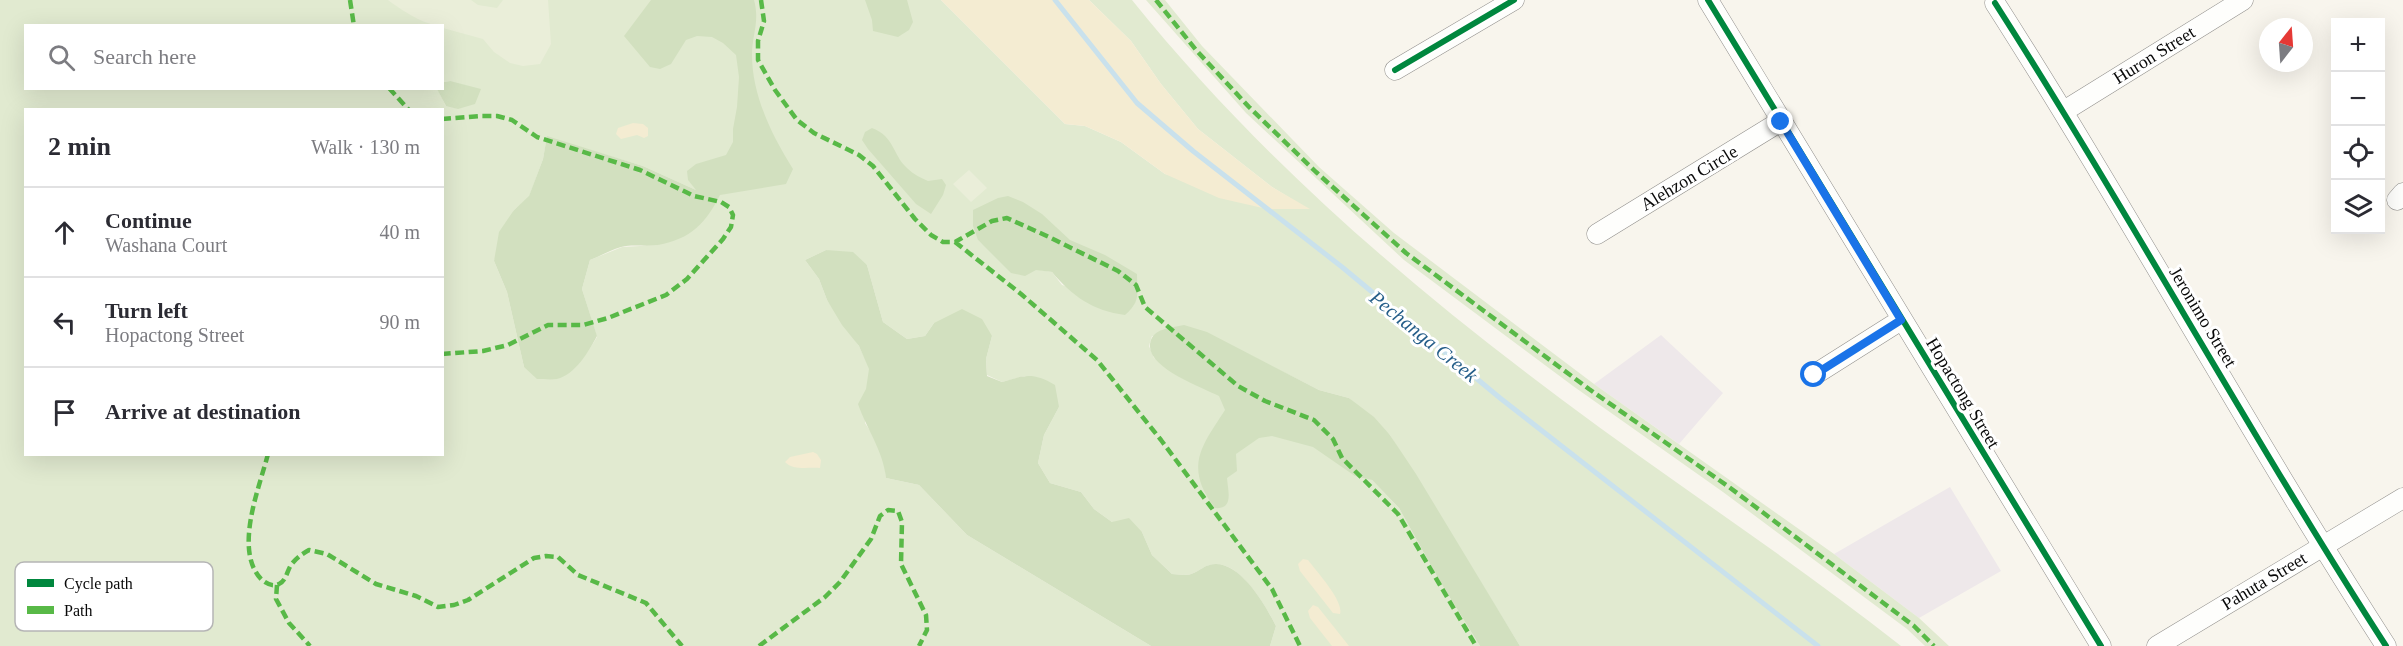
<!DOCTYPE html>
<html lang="en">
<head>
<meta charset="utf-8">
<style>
	body { margin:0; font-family:"Times New Roman",serif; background:#f7f7f7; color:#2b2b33 }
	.controls { position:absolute; right:18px; top:18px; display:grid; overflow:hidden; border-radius:0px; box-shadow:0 6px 24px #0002 }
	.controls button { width:54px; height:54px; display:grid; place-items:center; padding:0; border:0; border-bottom:2px solid #e1e1e2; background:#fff; color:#2b2b33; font:30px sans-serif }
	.compass { position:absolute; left:2259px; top:18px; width:54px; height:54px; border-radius:50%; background:#fff; box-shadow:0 6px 24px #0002; rotate:17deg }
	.stop { position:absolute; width:18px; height:18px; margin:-14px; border:4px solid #1a73e8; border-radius:50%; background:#fff }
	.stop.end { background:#1a73e8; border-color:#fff; box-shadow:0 2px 6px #0008 }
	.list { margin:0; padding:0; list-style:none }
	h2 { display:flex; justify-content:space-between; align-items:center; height:78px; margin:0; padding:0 24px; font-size:26px }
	h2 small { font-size:20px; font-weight:400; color:#7c7c81 }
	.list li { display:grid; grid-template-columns:39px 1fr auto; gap:18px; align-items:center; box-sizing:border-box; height:90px; padding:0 24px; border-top:2px solid #e1e1e2 }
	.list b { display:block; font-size:22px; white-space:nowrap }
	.list p { margin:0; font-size:20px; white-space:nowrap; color:#7c7c81 }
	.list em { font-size:20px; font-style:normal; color:#7c7c81 }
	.icon { flex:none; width:33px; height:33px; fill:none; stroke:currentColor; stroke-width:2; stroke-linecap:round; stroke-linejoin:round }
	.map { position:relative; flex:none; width:2403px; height:646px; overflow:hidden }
	.search { position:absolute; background:#fff; box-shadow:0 6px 24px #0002; left:24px; top:24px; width:420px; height:66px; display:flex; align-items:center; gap:15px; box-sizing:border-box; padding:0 21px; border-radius:0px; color:#7c7c81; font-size:22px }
	.panel { position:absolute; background:#fff; box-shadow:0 6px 24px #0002; left:24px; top:108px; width:420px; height:348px; border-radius:0px }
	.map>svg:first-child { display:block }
	.industrial { fill:#eee8ea }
	.green { fill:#e1ead0; fill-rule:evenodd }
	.forest { fill:#d2e0bf }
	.sand { fill:#f4ecd2 }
	.pitch { fill:#eaeed9 }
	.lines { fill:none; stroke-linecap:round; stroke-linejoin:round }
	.stream { stroke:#c9e1ec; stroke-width:5 }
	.minor-casing { stroke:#918f8c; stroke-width:21 }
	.minor { stroke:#fefefc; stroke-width:20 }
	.quiet { stroke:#58b947; stroke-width:4.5; stroke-dasharray:9 4.5; stroke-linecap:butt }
	.cycleway-casing { stroke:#fff; stroke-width:10 }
	.cycleway { stroke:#00873e; stroke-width:6 }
	.route { stroke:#1a73e8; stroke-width:8 }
	.labels { text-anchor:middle; stroke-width:6; stroke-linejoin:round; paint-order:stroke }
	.street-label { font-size:18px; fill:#090909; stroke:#fff }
	.water-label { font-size:20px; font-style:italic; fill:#255e89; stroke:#fff }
	.key { fill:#fff; stroke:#b5b5b5; stroke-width:1.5 }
	.key-label { font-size:16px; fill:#090909 }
</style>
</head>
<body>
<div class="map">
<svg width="2403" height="646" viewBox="0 0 2403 646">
	<rect width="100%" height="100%" fill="#f8f5ed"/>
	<path class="industrial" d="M1661,335L1723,393L1679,444L1594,384Z
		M1950,487L2001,571L1919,618L1834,554Z"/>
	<path class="green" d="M0,0H941L1065,124L1085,126L1121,142L1165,174L1308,209L1272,187L1198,129L1161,84L1131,41L1089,0H1132C1255,153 1404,282 1561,399C1673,483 1791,559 1901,646H1520L1390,435L1349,398L1319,390L1248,354L1152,336L1149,346L1154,358L1240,399L1372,480L1399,508L1439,580L1480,646H1270L1276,626C1266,606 1242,565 1217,564C1205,564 1200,571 1191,574C1186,576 1178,574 1172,574L1152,555L1142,532L1112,522L1094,509L1081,492L1050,483L1038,463L1044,435L1059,407L1025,376L1002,382L987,375L986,359L992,336L934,323L925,336L907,339L883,322L867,265L826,250L805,260L819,279L827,300L859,346L870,369L865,423L878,443L885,464L886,478L919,485L967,535L1151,646H0ZM26,26H442L443,82L450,81L446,106L437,88H26ZM26,110H442V454H26ZM547,137L643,166L698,191L658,245L622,247L590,260L582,289L597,337C587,354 576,367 559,378L524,367L507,292L494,261L514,210L529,197L543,159ZM978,240L1135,306L1062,285L1052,272C1026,269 997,258 978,240Z
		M1146,0H1165L1202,46L1319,167L1394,233L1594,384L1834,554L1919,618L1949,646H1925L1907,629L1723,492L1573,386L1404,260L1246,113Z"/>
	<path class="forest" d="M651,0H754C760,22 752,34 752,55C752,95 772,136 793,169L786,184L720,195C706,223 691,239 658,245C646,247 633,244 621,247C611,250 600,256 590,260L582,289L597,336C589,351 575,375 557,379C551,380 543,379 537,379L524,367L507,292L494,261L499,232L514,210L529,196L543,159L547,136L643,166L696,190L688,180L687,171L696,164L726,155L733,142V129L737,107L739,77L736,55L723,43L712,37L697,36L686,40L671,64L660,69L650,67L624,36Z
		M865,0H907L913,22L909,30L898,37L873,31L872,20Z
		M450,81L481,89L475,104L458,109L446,106L437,89L442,88L443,82Z
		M872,128C895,137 892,154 907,168C913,174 921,178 928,181L942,179L946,185L943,195L931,214L916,204L868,149L862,140L865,132Z
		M1008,196L1023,202L1042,214L1070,240L1105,255L1137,274C1137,294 1141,301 1125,315C1093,311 1072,296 1052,272L1036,270L1025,276L1011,273L978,240L973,226V210L998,198Z
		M826,250L853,252L867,265L883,322L907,339L925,336L934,323L962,309L982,319L992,336L986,359L987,376L1002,382C1025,375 1033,372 1055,385L1059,407L1044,435L1038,463L1050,483L1081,492L1094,509L1112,522L1129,518L1142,532L1152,555L1172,574C1178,574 1186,576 1191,574C1200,571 1205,564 1216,564C1242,564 1266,606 1276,626L1270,646H1151L967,535L919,485L886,478C883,450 867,430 858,404L866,389L869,369L859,346L842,325L827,300L819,279L805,260Z
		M1184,325L1207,332L1319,390L1349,398L1374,417L1390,435L1416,474L1520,646H1480L1439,580L1399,508L1372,480L1355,476L1313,447L1272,436L1259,438L1236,454L1237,471L1227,478C1228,491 1234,510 1215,508C1184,467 1201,447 1225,410L1219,396C1202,387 1147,368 1150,344C1152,328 1171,328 1184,325Z"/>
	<path class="sand" d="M941,0H1089L1131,41L1161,84L1198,129L1272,187L1310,209H1267L1219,198L1165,174L1121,142L1085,126L1065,124Z
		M633,123L643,124L648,128V136L644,138L637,135L621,139L616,134L618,128Z
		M813,452L817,454L821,460L820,468C808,467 794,471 785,462L790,457Z
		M1303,559L1308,560C1317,572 1344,601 1340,614L1333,613L1300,571L1298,564Z
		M1313,605L1318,607L1349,646H1332L1310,618L1308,611Z"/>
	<path class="pitch" d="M388,0H471L478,5L497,8L503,0H548L551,44L540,64L523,66L510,63L494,52L483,39L443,28L442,26C426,26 401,10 388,0Z
		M969,170L987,188L971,202L953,184Z"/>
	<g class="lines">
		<path class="stream" d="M1055,0L1137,103L1193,151L1342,267L1500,398L1818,646"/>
		<defs>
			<path id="minor" d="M1708,0L2101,646
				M1995,3C2130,214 2250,435 2386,646
				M1395,70L1514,0
				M2064,111L2243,0
				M2397,200L2403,193
				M1597,234L1781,121
				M1814,375L1901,320
				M2157,646L2403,498"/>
		</defs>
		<use href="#minor" class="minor-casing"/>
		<use href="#minor" class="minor"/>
		<path class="quiet" d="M350,0L354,26
			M761,0L764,21L758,41V60L775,90L797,120L814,133L859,155L873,166L915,219L931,235L943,242H955L992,221L1007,218L1049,237L1118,271L1136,285L1145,307L1238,386L1265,401L1314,420L1333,439L1342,458L1398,514L1476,646
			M1156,0L1196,50L1249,107L1316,172L1406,253L1589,389L1729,487L1914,626L1934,646
			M389,88L409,110
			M442,119L481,116H497L512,120L537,137L640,170L694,196L721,202L729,207L733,215L731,227L723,239L687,279L666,295L608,318L583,325H548L508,345L483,351L442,354
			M955,242L1021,294L1097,360L1161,440L1272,589L1300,646
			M268,454C259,489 233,551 262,580C267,584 273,587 279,584C286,581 287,571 291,565C296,558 302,554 309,550L327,554L376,584L416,596L438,607L454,605L468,600L534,558L546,556L558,557L578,575L646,603L682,646
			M277,585L276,599L289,623L310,646
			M759,646L825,597L840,582L871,539L880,516L888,510L898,511L902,522L901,564L926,615L927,630L919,646"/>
		<defs>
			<path id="cycleway" d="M1708,0L2101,646
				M1995,3C2130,214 2250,435 2386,646
				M1395,70L1514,0"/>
		</defs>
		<use href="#cycleway" class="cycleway-casing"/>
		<use href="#cycleway" class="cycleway"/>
	</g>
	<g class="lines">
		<path class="route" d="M1781,122L1901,320L1814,375"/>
	</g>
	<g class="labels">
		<g class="street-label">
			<text transform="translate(2154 55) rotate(-32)" y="6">Huron Street</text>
			<text transform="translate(1689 178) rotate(-31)" y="6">Alehzon Circle</text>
			<text transform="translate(2203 317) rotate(59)" y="6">Jeronimo Street</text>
			<text transform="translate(1963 393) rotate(59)" y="6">Hopactong Street</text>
			<text transform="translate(2264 581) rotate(-31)" y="6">Pahuta Street</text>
		</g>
		<g class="water-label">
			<text transform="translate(1424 336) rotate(39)" y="7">Pechanga Creek</text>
		</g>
	</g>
	<rect x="15" y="562" width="198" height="69" rx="9" class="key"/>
	<rect x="27" y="579" width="27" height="8" fill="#00873e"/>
	<rect x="27" y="606" width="27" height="8" fill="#58b947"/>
	<g class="key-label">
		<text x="64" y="589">Cycle path</text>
		<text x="64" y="616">Path</text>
	</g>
</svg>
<div class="controls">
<button>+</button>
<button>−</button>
<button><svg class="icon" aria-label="locate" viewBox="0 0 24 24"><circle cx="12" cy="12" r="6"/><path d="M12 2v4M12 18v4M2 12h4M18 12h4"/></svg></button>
<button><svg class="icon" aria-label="layers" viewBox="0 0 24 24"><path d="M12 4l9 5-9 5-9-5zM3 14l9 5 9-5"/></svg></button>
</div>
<svg class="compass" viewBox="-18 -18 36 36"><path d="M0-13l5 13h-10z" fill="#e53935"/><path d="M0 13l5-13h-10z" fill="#7c7c81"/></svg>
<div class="stop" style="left:1814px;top:375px"></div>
<div class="stop end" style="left:1781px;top:122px"></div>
<div class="search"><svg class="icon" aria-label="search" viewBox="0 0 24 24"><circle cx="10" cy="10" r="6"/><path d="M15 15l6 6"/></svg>Search here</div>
<section class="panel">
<h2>2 min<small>Walk · 130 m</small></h2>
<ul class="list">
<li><svg class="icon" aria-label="ahead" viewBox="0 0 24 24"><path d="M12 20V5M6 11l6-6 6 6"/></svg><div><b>Continue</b><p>Washana Court</p></div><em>40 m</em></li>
<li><svg class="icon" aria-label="left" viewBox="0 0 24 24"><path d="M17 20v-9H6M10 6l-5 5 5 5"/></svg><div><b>Turn left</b><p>Hopactong Street</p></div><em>90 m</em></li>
<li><svg class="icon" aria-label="arrive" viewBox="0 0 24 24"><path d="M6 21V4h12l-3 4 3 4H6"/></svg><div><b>Arrive at destination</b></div></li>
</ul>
</section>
</div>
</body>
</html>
